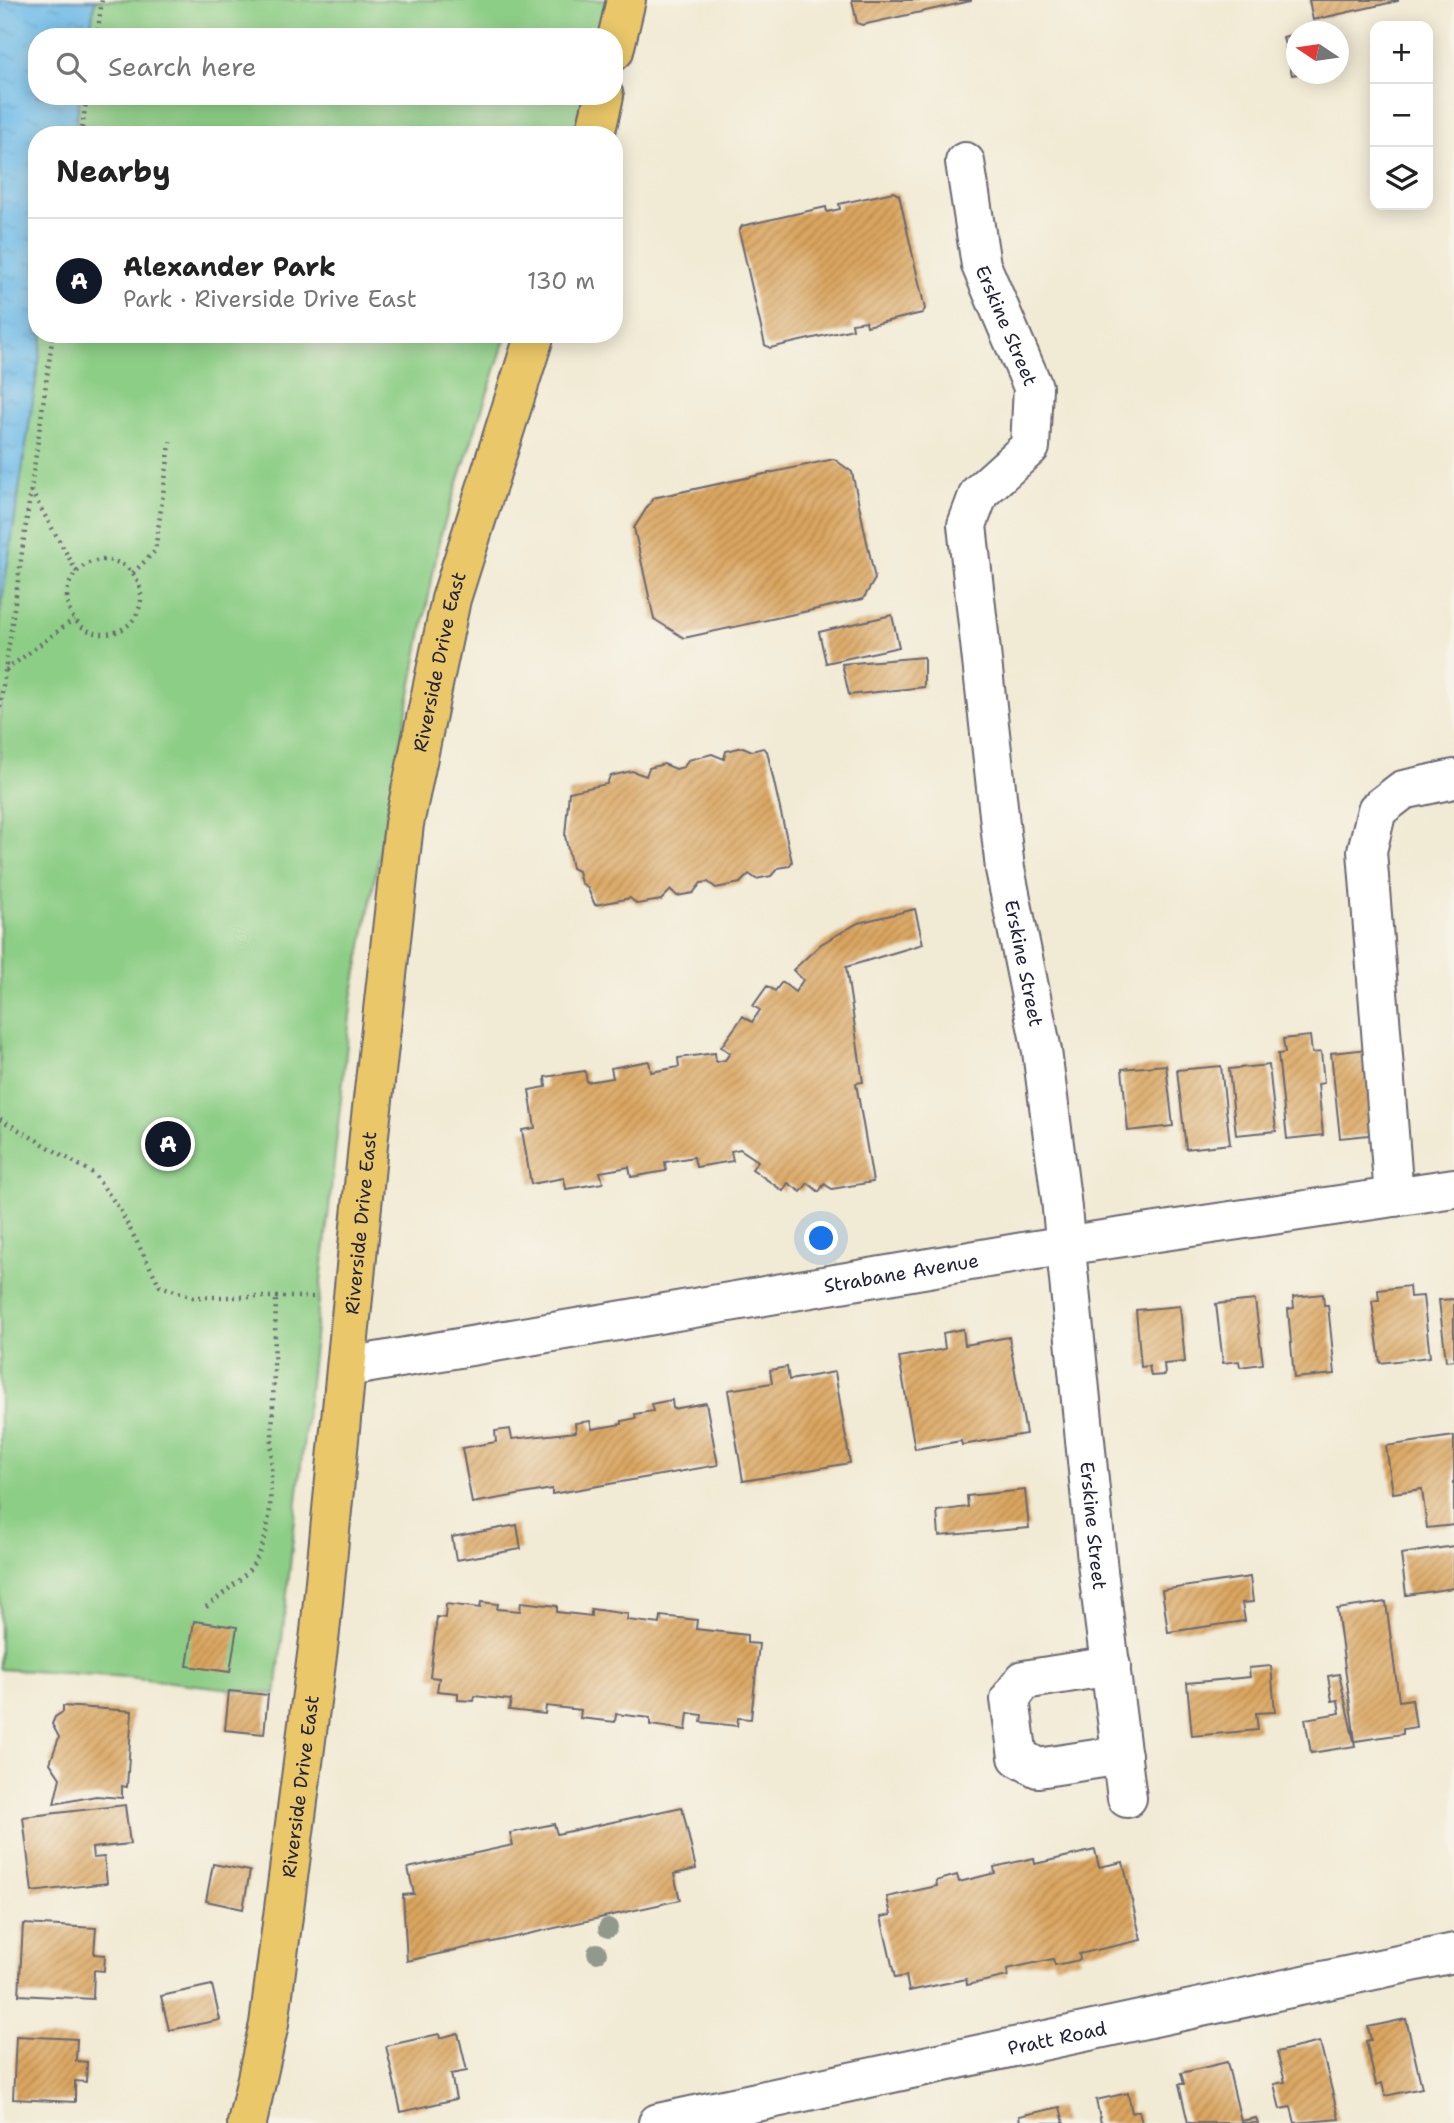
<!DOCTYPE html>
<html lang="en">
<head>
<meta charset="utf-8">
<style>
	body { margin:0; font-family:"Shantell Sans",sans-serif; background:#f2f2f2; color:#222 }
	.controls { position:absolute; right:21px; top:21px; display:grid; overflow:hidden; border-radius:14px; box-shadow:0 4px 18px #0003 }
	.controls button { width:63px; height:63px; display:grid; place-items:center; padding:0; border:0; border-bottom:2px solid #e0e0e0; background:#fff; color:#222; font:35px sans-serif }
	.compass { position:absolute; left:1286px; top:21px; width:63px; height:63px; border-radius:50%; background:#fff; box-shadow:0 4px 18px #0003; rotate:283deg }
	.you { position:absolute; left:822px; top:1239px; width:24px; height:24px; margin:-18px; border:5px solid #fff; border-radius:50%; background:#1a73e8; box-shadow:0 0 0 10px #1a73e833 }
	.badge { display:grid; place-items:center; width:46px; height:46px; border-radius:50%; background:#111827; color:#fff; font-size:23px; font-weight:700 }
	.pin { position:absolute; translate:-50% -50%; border:4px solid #fff; box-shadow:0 2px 7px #0006 }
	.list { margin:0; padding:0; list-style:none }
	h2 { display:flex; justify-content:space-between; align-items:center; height:91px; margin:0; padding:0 28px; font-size:30px }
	h2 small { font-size:23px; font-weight:400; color:#767676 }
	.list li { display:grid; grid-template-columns:46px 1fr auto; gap:21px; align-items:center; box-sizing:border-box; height:126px; padding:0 28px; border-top:2px solid #e0e0e0 }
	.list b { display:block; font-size:26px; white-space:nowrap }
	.list p { margin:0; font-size:23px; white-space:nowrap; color:#767676 }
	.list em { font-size:23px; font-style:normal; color:#767676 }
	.icon { flex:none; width:38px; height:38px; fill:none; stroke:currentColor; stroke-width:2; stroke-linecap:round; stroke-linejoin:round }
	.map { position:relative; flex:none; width:1454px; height:2123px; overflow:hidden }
	.search { position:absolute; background:#fff; box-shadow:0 4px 18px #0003; left:28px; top:28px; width:595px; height:77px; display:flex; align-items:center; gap:18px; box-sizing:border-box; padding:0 24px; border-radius:28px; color:#767676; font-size:26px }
	.panel { position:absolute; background:#fff; box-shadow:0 4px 18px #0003; left:28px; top:126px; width:595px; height:217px; border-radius:28px }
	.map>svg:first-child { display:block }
	.green { fill:#8dce86; stroke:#587860; stroke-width:2 }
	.water { fill:url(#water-ripples); stroke:#486e92; stroke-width:2 }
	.building { fill:url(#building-hatch) }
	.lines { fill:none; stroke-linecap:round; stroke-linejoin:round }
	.minor-casing { stroke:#6a6871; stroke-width:42 }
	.major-casing { stroke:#6a6871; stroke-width:42 }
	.path { stroke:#6a6871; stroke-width:4.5; stroke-dasharray:2 5; stroke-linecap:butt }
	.minor { stroke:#fff; stroke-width:38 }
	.major { stroke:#eac769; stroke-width:38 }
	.tree { fill:#91998c }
	.labels { text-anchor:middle; stroke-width:5; stroke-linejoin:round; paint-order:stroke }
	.street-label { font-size:19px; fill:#22223b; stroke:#f7f3e8 }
</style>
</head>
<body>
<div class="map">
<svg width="1454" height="2123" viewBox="0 0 1454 2123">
	<defs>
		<pattern id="water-ripples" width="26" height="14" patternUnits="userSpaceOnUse" patternTransform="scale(1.75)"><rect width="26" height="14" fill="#6ebbe8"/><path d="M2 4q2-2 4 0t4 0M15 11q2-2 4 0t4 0" fill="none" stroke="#5fa0c8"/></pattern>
		<pattern id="building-hatch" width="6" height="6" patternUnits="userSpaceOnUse" patternTransform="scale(1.75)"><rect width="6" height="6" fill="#dba65f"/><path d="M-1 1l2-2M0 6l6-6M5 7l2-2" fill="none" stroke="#b18750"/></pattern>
	</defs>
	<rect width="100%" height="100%" fill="#f7f3e8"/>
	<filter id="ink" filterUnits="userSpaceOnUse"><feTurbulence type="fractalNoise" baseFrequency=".0143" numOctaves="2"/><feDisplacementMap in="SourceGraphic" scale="14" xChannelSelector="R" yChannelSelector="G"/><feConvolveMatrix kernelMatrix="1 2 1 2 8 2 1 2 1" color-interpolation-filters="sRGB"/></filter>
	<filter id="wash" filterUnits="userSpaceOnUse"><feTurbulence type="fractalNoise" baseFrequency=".00686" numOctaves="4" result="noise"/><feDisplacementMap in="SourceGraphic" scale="28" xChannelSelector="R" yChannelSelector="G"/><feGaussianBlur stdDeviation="1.57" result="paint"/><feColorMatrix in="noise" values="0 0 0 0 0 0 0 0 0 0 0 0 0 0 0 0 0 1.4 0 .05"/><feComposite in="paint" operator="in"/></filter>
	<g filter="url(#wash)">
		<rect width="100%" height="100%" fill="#f1ead4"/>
		<path class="green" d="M95,0H607L599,37H89Z
			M80,96H586L573,135H74Z
			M43,334H507L440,537L352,998L276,1694L127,1677L0,1669V614Z"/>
		<path class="water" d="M0,0H95L89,37H37V96H80L74,135H37V334H43L0,614Z"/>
		<g id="blocks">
			<path class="building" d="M852,0H971V1L862,25L857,23Z
				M1309,0H1398V1L1313,20Z
				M1296,34L1297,74L1292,75L1283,37Z
				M893,192L899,195L925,309L922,313L867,326L866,321L852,323L853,329L770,348L765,345L739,231L742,226L826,207L827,212L840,209L839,204Z
				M834,459L852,472L875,579L863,599L684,638L654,619L634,528L653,498Z
				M892,615L899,647L826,663L819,632Z
				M924,657V687L849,695L842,664Z
				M743,747L752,751L763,748L767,751L792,862L789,866L778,868L771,876L756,879L749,874L740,883L716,888L708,882L701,883L693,893L677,896L671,890L661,900L637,904L630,898L595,905L587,887L581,883L578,871L572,868L565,836L569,792L607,784L610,776L632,771L646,776L649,768L664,764L676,769L684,767L688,760L712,754L724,759L726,751Z
				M915,909L923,944L846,967L863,1082L856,1083L873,1182L832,1189L824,1184L819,1192L808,1183L801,1192L788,1183L783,1191L752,1169L758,1161L740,1149L731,1151L733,1161L696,1167L694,1157L665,1162L666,1171L631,1177L629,1167L600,1172L603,1183L566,1189L564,1178L531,1184L522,1130L535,1128L529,1090L546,1087L545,1077L585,1071L587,1082L613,1078L611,1068L649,1061L651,1072L679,1067L678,1058L715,1053L716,1062L725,1060L730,1053L721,1047L743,1016L752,1022L760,1010L753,1006L767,986L775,991L782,982L795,992L803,980L793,970L821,944L858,923Z
				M1310,1036L1312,1053L1321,1052L1324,1083L1318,1084L1323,1135L1287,1139L1278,1054L1285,1053L1283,1039Z
				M1369,1049L1378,1134L1340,1138L1331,1053Z
				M1166,1065L1173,1126L1128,1131L1122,1069Z
				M1269,1065L1276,1131L1236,1135L1229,1069Z
				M1221,1066L1230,1144L1186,1149L1177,1070Z
				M1409,1286L1410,1297L1423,1296L1430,1357L1380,1363L1372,1301L1379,1300L1378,1290Z
				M1323,1294L1324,1305H1328L1335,1374L1294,1378L1288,1309L1294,1308L1293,1297Z
				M1454,1299V1360L1446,1361L1439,1300Z
				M1255,1300L1263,1364L1240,1367L1239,1361L1223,1363L1216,1304Z
				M1180,1306L1185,1362L1164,1364L1165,1375L1151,1376L1149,1366L1141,1367L1136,1310Z
				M963,1329L965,1345L1009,1337L1026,1434L962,1445L961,1441L915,1449L899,1357L945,1349L943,1333Z
				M787,1367L789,1380L835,1372L850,1463L743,1481L728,1390L772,1383L770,1370Z
				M672,1400L673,1409L706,1403L718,1465L552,1494V1489L472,1503L462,1448L496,1442L495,1431L510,1429L512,1439L576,1432L575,1423L590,1421L592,1429L622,1424V1421L636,1418L635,1414L653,1411L651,1404Z
				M1454,1436V1525L1427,1528L1422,1489L1393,1493L1386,1446Z
				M1025,1490L1029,1528L939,1536L937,1511L968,1507L967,1496Z
				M517,1525L521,1549L456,1560L452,1537Z
				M1454,1546V1588L1406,1595L1401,1554Z
				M1250,1577L1253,1602L1242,1603L1245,1621L1168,1632L1162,1590Z
				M481,1602L498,1604L497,1609L520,1611L521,1602L557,1606V1612L591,1616V1609L628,1614L627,1620L660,1624L661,1616L697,1620L696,1629L747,1635V1643L759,1644L751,1719L738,1718L737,1726L701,1722L702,1715L688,1713L686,1730L650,1725V1718L616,1714L615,1722L580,1718L581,1710L546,1706L545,1714L509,1710L511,1700L475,1696L474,1701L458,1700V1693L437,1691L439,1678L430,1677L437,1617L445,1618L446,1604L480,1608Z
				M1386,1602L1399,1701L1412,1699L1416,1727L1403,1729V1734L1355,1741L1337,1609Z
				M194,1621L237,1627L230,1672L187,1666Z
				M1271,1666L1275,1712L1256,1713L1258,1730L1192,1736L1187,1683L1250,1677L1249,1668Z
				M1339,1674L1355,1746L1311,1753L1305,1719L1340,1713L1338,1700L1332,1701L1328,1676Z
				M229,1691L268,1695L264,1734L225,1730Z
				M63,1706L132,1711L127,1787L122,1786V1798L96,1796L54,1804L60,1778L50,1763L59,1737L52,1724L55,1717L63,1712Z
				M125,1805L130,1844L92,1848L93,1858L104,1857L107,1883L32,1892L23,1817Z
				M682,1807L696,1869L674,1874L680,1900L407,1961L403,1895L414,1894L408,1868L513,1845L510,1833L554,1824L557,1834Z
				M1095,1850L1099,1867L1123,1862L1141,1940L1079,1954L1080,1960L1055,1965L1053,1959L1007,1969L1008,1976L967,1985L966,1979L909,1991L906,1976L895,1978L881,1917L891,1915L887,1897L937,1886L936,1881L957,1875L959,1882L995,1873L994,1867L1034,1858L1035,1864Z
				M213,1864L250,1871L243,1909L206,1901Z
				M23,1924L96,1928L94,1954L105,1955L104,1971L94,1970L93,1999L19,1995Z
				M212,1985L220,2020L169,2030L161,1996Z
				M1406,2019L1422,2088L1385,2096L1382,2083L1376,2085L1366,2041L1371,2040L1368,2027Z
				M458,2033L467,2071L451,2074L456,2099L401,2112L386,2046L439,2034L440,2038Z
				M16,2036L77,2039L76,2061L87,2062L86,2082L75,2081V2102L13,2099Z
				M1320,2042L1339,2119L1295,2123L1291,2107L1280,2109L1274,2084L1285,2082L1277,2052Z
				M1227,2062L1241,2121L1256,2118L1258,2123H1188L1179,2084H1184L1181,2073Z
				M1128,2093L1132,2113L1139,2111L1142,2123H1101L1096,2100Z
				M1060,2107L1064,2123H1020L1019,2116Z"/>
		</g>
	</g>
	<g filter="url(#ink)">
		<use href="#blocks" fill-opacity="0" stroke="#6a6871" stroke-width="2"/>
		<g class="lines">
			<defs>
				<g id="minor">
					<path id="s1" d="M965,162L981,265L1033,387L1030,447L979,493L967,525L1005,869L1042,1051L1061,1199L1098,1571L1127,1798"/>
					<path d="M1394,1197L1367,851L1377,810L1403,790L1454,779"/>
					<path id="s2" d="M347,1367L1029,1251L1454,1188"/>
					<path d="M1111,1666L1024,1680L1010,1699L1018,1757L1038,1768L1122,1755"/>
					<path id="s3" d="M658,2123L1454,1953"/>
				</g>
				<g id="major">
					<path d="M614,51L626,0"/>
					<path d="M595,135L604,96"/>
					<path id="s4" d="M247,2123L269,2024L320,1632L369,1135L404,824L451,599L535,334"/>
				</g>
			</defs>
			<use href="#minor" class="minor-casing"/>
			<use href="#major" class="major-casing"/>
			<path class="path" d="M97,37L102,0
				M81,135L87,96
				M31,491L77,572
				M67 597a37 37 0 1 1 74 0a37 37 0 1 1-74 0Z
				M133,573L155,551L171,437
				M6,670L74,619
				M0,707L53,334
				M0,1119L93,1173L119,1208L160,1286L193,1297H314
				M206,1607C249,1573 263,1566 270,1509L276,1299"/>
			<use href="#minor" class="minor"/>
			<use href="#major" class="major"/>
		</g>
		<g class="tree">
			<circle cx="608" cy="1928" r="10"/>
			<circle cx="597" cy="1953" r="10"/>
		</g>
	</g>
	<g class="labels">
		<g class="street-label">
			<text dy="7" stroke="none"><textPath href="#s1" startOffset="170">Erskine Street</textPath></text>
			<text dy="7" stroke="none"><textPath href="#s4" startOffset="1475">Riverside Drive East</textPath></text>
			<text dy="7" stroke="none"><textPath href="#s1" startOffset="842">Erskine Street</textPath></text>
			<text dy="7" stroke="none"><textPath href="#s4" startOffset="908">Riverside Drive East</textPath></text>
			<text dy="7" stroke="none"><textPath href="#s2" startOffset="562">Strabane Avenue</textPath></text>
			<text dy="7" stroke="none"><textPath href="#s1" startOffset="1409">Erskine Street</textPath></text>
			<text dy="7" stroke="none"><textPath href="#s4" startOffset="341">Riverside Drive East</textPath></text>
			<text dy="7" stroke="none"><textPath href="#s3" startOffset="408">Pratt Road</textPath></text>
		</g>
	</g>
</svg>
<div class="controls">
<button>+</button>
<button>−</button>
<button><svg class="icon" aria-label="layers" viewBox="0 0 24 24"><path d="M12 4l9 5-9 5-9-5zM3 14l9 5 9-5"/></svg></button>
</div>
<svg class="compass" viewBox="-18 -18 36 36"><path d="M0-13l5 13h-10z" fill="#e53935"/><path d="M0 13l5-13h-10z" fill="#767676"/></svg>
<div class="you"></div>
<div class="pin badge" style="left:168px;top:1144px">A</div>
<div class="search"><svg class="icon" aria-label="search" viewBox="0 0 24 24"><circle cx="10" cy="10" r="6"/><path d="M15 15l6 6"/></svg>Search here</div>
<section class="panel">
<h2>Nearby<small></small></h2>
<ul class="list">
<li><span class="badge">A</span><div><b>Alexander Park</b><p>Park · Riverside Drive East</p></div><em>130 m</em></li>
</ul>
</section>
</div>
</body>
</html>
